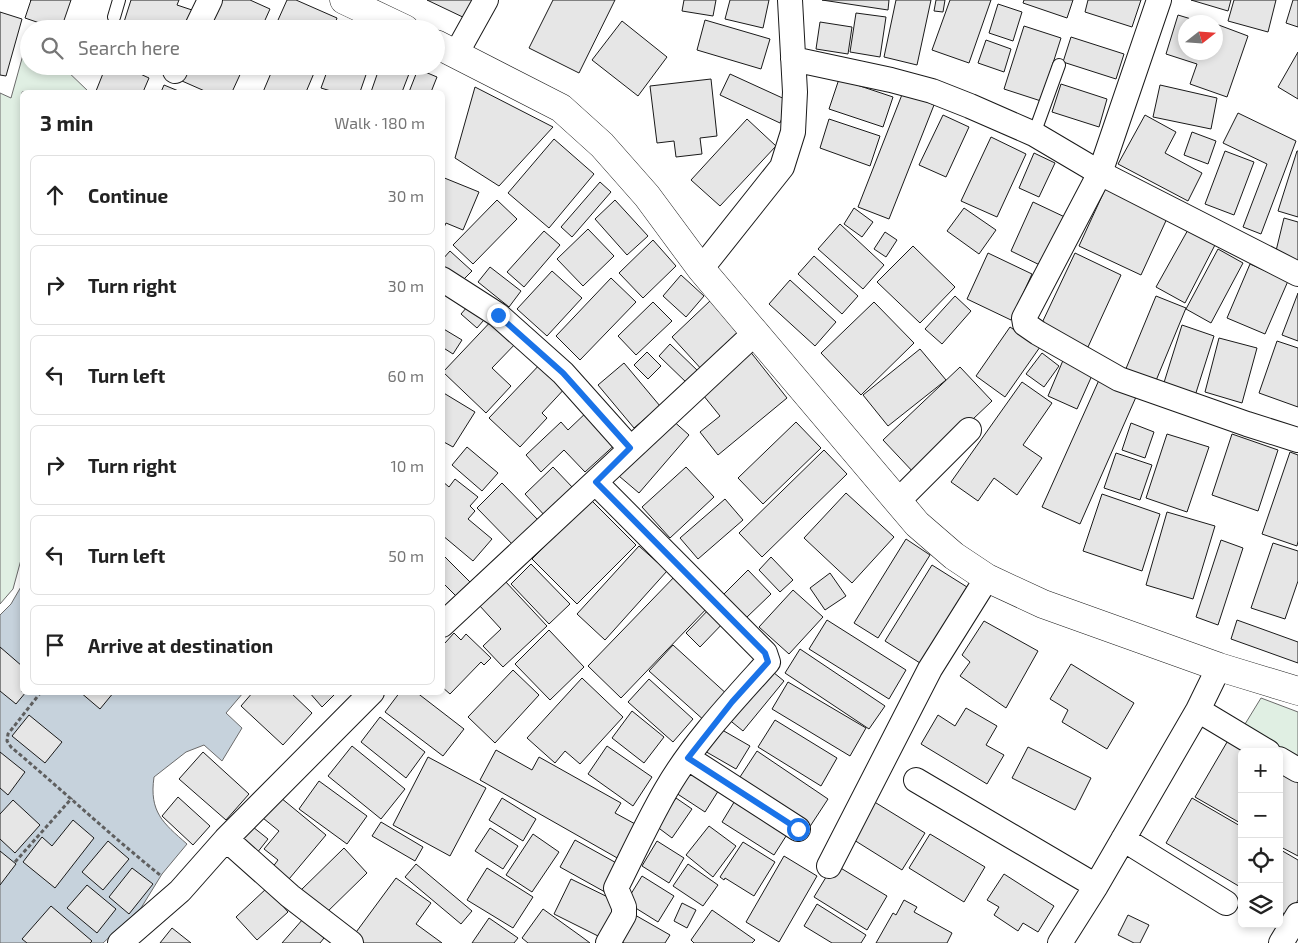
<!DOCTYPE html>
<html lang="en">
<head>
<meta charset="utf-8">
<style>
	body { margin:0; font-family:"Exo 2",sans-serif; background:#f2f2f2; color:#222 }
	.controls { position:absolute; right:15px; bottom:15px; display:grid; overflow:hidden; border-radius:8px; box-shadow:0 2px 8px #0003 }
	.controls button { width:45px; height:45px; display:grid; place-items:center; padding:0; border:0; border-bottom:1px solid #e0e0e0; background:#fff; color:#222; font:25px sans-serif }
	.compass { position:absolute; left:1178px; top:15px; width:45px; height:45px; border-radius:50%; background:#fff; box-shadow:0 2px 8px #0003; rotate:73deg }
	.stop { position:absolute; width:15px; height:15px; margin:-11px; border:4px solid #1a73e8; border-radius:50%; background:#fff }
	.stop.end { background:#1a73e8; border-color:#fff; box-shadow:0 1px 5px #0008 }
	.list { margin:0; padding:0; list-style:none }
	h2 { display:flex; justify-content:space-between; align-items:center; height:65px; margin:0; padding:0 20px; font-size:21px }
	h2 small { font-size:16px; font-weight:400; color:#767676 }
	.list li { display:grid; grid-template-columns:32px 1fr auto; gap:15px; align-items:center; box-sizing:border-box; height:80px; margin:0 10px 10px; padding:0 10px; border:1px solid #e0e0e0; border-radius:8px }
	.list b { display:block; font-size:19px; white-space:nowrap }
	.list em { font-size:16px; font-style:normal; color:#767676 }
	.icon { flex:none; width:28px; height:28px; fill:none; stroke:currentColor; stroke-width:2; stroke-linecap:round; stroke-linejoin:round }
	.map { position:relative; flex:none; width:1298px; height:943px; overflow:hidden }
	.search { position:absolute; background:#fff; box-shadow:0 2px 8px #0003; left:20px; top:20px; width:425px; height:55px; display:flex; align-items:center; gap:12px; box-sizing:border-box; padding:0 18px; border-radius:28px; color:#767676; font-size:19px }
	.panel { position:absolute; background:#fff; box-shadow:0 2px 8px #0003; left:20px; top:90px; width:425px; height:605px; border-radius:8px }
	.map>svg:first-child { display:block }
	.green { fill:#e0efe3; stroke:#6a6a6a }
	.water { fill:#c6d2dc; stroke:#6a6a6a }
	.building { fill:#e6e6e6; stroke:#1a1a1a }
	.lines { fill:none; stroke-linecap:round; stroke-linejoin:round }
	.service-casing { stroke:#1a1a1a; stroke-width:14 }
	.minor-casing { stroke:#1a1a1a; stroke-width:26 }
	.trunk-casing { stroke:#1a1a1a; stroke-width:29 }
	.path { stroke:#5f5f5f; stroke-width:3; stroke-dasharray:4 2.5; stroke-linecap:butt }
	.service { stroke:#fff; stroke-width:12 }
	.minor { stroke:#fff; stroke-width:24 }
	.trunk { stroke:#fff; stroke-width:28 }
	.route { stroke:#1a73e8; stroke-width:6 }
</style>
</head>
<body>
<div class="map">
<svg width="1298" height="943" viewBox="0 0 1298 943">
	<rect width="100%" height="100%" fill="#fff"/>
	<path class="green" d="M26,44L29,45V66H62L89,92H22V556L13,589L0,604V93L11,98Z
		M1261,698L1298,712V759L1242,729Z"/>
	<path class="water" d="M22,585V692L243,693L226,713L242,728L222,761L204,745L186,752L154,777C149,812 163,823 187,844L162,874L141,908L103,943H0V615L11,604Z"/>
	<path class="building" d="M30,0H71L61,29H57L25,18L31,0Z
		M131,0H179L177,5L192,10L185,29H143L124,22Z
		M218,0H250L270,9L261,29H205Z
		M287,0H296L337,18L333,29H274Z
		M427,0H479L469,20Z
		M553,0H615L579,73L529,48Z
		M684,0H716L713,16L682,11Z
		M730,0H769L763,28L725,19Z
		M822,0H889L888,10Z
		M896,0H931L917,65L884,57Z
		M936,0H945L943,12L934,11Z
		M950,0H991L969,63L932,50Z
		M1024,0H1073L1067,18L1023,3Z
		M1088,0H1141L1132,27L1085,12Z
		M1191,0H1231L1228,11Z
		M1234,0H1276L1268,32L1228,21Z
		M1293,0H1298V27L1286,23Z
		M998,4L1022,12L1013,41L989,33Z
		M0,12L22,19L6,76L0,75Z
		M856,13L886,17L880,57L850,52Z
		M1178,15L1201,22H1186V52H1216V24L1248,36L1227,97L1190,84L1197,64L1166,54Z
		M705,20L770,39L761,69L697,50Z
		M622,21L667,57L638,96L592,60Z
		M820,22L852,27L848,54L816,49Z
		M1024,26L1061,38L1041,101L1004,89Z
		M1071,37L1124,54L1116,79L1063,62Z
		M986,40L1011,49L1004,72L978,63Z
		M1298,52V99L1278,87Z
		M106,66H123L149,78L143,92H99L96,91Z
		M188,66H244L232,92H207L182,81Z
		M274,66H317L306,92H263Z
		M329,66H369L360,92H334L321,88Z
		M380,66H412L402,92H371Z
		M418,69L437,77L431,92H409Z
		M730,74L789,101L780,123L720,95Z
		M711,79L717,136L700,138L702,154L676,157L674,141L657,143L650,86Z
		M839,79L893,97L883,127L829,109Z
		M1061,84L1107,99L1099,127L1052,112Z
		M164,85L181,92H161Z
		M1160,85L1217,98L1211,129L1153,117Z
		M475,87L553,127L499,186L455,158Z
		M903,92L934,105L889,219L858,207Z
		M1238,113L1296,141L1261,234L1243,227L1267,164L1223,143Z
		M943,115L969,127L946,177L919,165Z
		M1145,115L1176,132L1165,153L1202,173L1188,201L1118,164Z
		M747,119L776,146L720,206L691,180Z
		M829,119L880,136L870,166L820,148Z
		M1192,132L1216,141L1208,164L1184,155Z
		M991,137L1026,154L997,217L961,201Z
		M554,139L594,174L549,228L508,193Z
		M1225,151L1254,162L1234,215L1205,204Z
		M1297,151H1298V217L1278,211Z
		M1034,153L1055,163L1039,197L1019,188Z
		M442,177L479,192L463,230L446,223L442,232Z
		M600,182L611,192L572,237L561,227Z
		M1108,183L1170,212L1141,275L1079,246Z
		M497,200L517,219L473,264L453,245Z
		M615,200L648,236L627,255L595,219Z
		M1033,202L1069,219L1046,268L1011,251Z
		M854,208L873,222L862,237L844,224Z
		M964,208L996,230L979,254L947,231Z
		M1284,218L1298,222V261L1275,255Z
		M840,224L884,265L863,289L818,249Z
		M1189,228L1216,243L1185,303L1156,287Z
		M588,229L614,256L583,286L557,259Z
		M544,231L560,245L524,287L507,272Z
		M885,232L897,240L886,257L874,249Z
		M653,240L676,266L643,298L619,273Z
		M913,246L955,287L920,323L877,282Z
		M1218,249L1243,263L1211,323L1186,309Z
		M450,251L472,271L460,283L442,267V260Z
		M988,253L1032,274L1011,320L967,299Z
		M1075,253L1121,275L1088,347L1041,325Z
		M814,256L858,296L842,314L798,274Z
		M1250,264L1288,281L1265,334L1227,318Z
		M490,267L521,291L509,307L478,282Z
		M552,271L582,298L547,336L517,309Z
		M681,275L704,296L686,317L663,296Z
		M611,278L636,302L580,360L556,336Z
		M790,280L836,322L815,346L769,304Z
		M1298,293V341L1282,335Z
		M955,296L971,311L942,344L925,329Z
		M1156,296L1186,308L1155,383L1125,371Z
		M474,299L490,313L477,328L461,314Z
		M711,300L744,335L704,372L672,337Z
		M653,302L672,321L636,355L618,336Z
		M874,302L914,343L861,395L821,353Z
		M496,316L520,339L492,368L511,386L486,413L443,372Z
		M1182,325L1214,336L1194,399L1162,389Z
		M1010,327L1040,347L1005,397L976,376Z
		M442,328L462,340L453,354L442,347Z
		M1219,338L1257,348L1242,403L1205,392Z
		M1277,341L1298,348V407L1259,393Z
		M670,344L700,373L689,385L659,356Z
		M920,349L946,380L888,426L863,395Z
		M749,350L787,398L718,455L700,432L720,416L699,390Z
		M647,352L661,366L648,379L634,365Z
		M1042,353L1059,366L1044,387L1026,374Z
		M1064,358L1094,371L1077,409L1048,396Z
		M543,361L568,385L542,413L547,418L520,447L489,418Z
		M624,363L660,406L634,428L598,385Z
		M960,367L992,401L915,474L883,440Z
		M1099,380L1136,397L1080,524L1042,507Z
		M1022,382L1052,403L1023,445L1042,458L1017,495L994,478L978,501L951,482Z
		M442,392L475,412L453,447L442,441Z
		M590,409L619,441L585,472L564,450L541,472L526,455L561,422L568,430Z
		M670,418L689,435L639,493L619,476Z
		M796,422L821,448L763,504L738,478Z
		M1131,423L1154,432L1145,458L1122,450Z
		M1167,434L1209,447L1187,512L1146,498Z
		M1232,434L1278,450L1258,511L1212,495Z
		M467,447L498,473L482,491L452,465Z
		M824,450L847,474L762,557L739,533Z
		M1290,452L1298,455V541L1297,546L1262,534Z
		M1116,453L1152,465L1140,500L1104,488Z
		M553,467L574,489L546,517L525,494Z
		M686,467L714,497L670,538L642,507Z
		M455,479L478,497L470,506L475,511L468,519L492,539L473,561L442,535V481L449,487Z
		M502,483L540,522L515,547L477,508Z
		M846,493L894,537L852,583L804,538Z
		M1102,494L1160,514L1142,571L1083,551Z
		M725,499L743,520L698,559L680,538Z
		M591,500L636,545L577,604L532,559Z
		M1167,512L1215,526L1193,599L1146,585Z
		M906,539L930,555L878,638L854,623Z
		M1221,540L1243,548L1218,625L1196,617Z
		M1273,543L1298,551V581L1285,619L1251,608Z
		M639,546L667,571L605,640L577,614Z
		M442,554L470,582L456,596L442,582Z
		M771,557L793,580L780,592L759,570Z
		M531,564L570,604L549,624L511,584Z
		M932,565L967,587L920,663L885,641Z
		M748,570L771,594L746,618L723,595Z
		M679,572L711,604L621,698L588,666Z
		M830,573L846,596L825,610L810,588Z
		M505,581L547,626L503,667L483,646L501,629L479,605Z
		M793,590L823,617L789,654L759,627Z
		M713,605L727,619L700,647L686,633Z
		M827,620L906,670L889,699L809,649Z
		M1237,620L1298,642V663L1231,639Z
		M984,621L1038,651L1006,708L960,676L970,662L962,655Z
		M549,630L584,667L550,700L515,664Z
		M454,633L461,640L466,634L491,658L484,665L481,662L450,694L442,687V641L445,643Z
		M673,645L729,696L706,722L649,671Z
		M0,647L22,666V692H26L16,704L0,691Z
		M800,649L885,706L869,729L785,673Z
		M1071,664L1134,703L1107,749L1062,722L1068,710L1050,699Z
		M768,668L784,681L743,731L727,718Z
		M513,670L539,695L495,743L468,717Z
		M582,678L623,717L580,764L565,751L555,763L527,738Z
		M649,679L693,719L673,742L628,702Z
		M788,682L866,728L850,756L772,709Z
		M80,692H114L100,709Z
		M253,692H290L312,713L283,745L241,706Z
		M309,692H337L322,707Z
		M400,692H416L464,729L443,756L385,712Z
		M966,708L997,726L986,745L1004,755L987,784L921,744L938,715L955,726Z
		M632,711L664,737L644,763L612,738Z
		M29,715L62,742L45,763L12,736Z
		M380,717L425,752L406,778L361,742Z
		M775,720L837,758L821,786L758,747Z
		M717,727L750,746L736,769L703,750Z
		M1230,737L1256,752H1242V824L1195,797Z
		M352,746L405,789L381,819L328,776Z
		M607,746L652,777L633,806L588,774Z
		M1028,747L1091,778L1075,810L1012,778Z
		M496,750L532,770L539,757L621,803L615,813L637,825L619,859L480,780Z
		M757,751L828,799L809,828L738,780Z
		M0,752L25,772L8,795L0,788Z
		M203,752L249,794L226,820L179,779Z
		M428,757L486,788L450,856L393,825Z
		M1279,765L1298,776V856L1279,846Z
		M693,766L722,785L705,812L676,793Z
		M319,781L367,816L347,844L299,809Z
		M275,793L326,835L284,885L269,872L278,860L264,849L279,831L258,814Z
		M178,797L210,826L193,845L162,816Z
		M502,798L536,819L523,841L489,820Z
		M676,798L692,809L672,838L656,826Z
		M868,798L925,833L902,870L846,835Z
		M1192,798L1242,827V888L1166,843Z
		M736,799L788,833L774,855L722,822Z
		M13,800L40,825L15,853L0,839V814Z
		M73,820L94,838L55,888L23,862L42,837L52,846Z
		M381,822L423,847L415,861L372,836Z
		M248,823L268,839L253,858L233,842Z
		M709,826L736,846L713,877L686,855Z
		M490,828L518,846L503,869L475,851Z
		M533,834L559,852L532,892L506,875Z
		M930,834L985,867L964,902L909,868Z
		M575,840L620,865L605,892L560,867Z
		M108,841L129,859L103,890L82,872Z
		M657,841L684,858L669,883L642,866Z
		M743,842L775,862L754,896L725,878L724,880L720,877Z
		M344,848L367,873L323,916L299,892Z
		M1279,849L1298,860V900L1289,916L1279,911Z
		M0,851L16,864L0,885Z
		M784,856L817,876L779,942L746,922Z
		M416,864L472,911L461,924L405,877Z
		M688,864L718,885L703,906L673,886Z
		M834,864L887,896L867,930L814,897Z
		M132,868L153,884L129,914L109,897Z
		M487,868L533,897L513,928L467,900Z
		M1004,874L1054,906L1038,932L1023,923L1018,931L994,915L999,907L987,900Z
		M642,876L674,896L658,922L626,902Z
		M396,878L431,903L416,924L442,943H364L354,935Z
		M571,879L618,902L600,937L554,914Z
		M87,885L116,909L97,933L67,908Z
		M267,888L288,912L257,940L236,917Z
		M904,900L917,907L914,912L952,933L947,943H876L893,913L896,915Z
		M682,903L696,910L687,928L674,921Z
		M817,904L866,935L861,943H832L804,926Z
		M51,906L92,941L90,943H27L22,939Z
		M543,909L582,937L590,943H528L522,938Z
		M712,910L755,940L752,943H694L691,940Z
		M635,915L670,935L665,943H624L621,941Z
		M1128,915L1149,925L1140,943H1134L1118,935Z
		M489,918L518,938L514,943H472Z
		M303,919L324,938L320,943H282Z
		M172,928L191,943H160Z"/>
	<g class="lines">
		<defs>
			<path id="service" d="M114,17L119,0
				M1034,134L1059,65"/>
			<path id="minor" d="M1159,0L1100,173L1024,318L1025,324L1038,333L1119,379L1247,424L1298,440
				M196,29L210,0
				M456,54L486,0
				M793,59L891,80L932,91L970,106L1034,134L1100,173L1298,274
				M175,71L177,66
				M701,269L782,167L793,132L795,92L790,0
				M442,279L498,315L563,373L630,448
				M596,483L765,653L768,662C732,702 693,743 666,790C648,821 632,856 616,888L624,907V915L608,943
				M898,501L969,430
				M442,625L756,332
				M1198,710L1268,752
				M688,758L798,829
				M1279,759L1298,770
				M916,780L1096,886
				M226,839L290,896L351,943
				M1123,839L1226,903
				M829,866L930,669L987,578
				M120,943L180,891L226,839L372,692
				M1060,943L1096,886L1198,710L1219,667
				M1281,943L1298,915"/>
			<path id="trunk" d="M344,0L405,29
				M436,44L561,108L602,145L647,196L701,269L917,524L954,556L987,578L1043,604L1219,667L1298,691"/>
		</defs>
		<use href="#service" class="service-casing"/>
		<use href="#minor" class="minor-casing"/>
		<use href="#trunk" class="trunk-casing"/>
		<path class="path" d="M41,692L8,734L7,741L11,747C61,789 109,834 160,875
			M15,862L72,798"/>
		<use href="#service" class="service"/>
		<use href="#minor" class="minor"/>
		<use href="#trunk" class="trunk"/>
	</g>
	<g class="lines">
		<path class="route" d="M498,315L563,373L630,448L596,482L765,653L768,662L732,702L688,758L798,829"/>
	</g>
</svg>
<div class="controls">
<button>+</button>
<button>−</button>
<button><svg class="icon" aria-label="locate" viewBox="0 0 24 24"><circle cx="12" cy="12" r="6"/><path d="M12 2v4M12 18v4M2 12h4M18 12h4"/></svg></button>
<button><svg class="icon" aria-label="layers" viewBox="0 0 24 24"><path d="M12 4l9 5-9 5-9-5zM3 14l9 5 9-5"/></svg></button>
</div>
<svg class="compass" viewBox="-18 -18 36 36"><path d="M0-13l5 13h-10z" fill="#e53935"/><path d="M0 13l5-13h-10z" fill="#767676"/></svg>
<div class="stop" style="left:798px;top:829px"></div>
<div class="stop end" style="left:498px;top:315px"></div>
<div class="search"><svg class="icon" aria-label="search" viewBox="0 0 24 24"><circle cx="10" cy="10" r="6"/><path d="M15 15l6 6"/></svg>Search here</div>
<section class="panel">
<h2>3 min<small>Walk · 180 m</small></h2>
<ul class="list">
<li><svg class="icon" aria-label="ahead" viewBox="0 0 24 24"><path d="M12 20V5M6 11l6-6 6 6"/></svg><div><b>Continue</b></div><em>30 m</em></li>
<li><svg class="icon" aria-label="right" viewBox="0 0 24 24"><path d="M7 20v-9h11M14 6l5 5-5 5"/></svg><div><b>Turn right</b></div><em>30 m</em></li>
<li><svg class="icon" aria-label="left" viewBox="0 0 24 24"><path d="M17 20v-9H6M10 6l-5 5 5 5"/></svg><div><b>Turn left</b></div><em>60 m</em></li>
<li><svg class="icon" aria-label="right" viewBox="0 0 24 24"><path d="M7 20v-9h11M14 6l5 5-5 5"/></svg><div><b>Turn right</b></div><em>10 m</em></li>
<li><svg class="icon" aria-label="left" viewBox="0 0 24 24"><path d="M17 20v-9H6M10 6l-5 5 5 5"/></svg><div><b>Turn left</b></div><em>50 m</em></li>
<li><svg class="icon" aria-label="arrive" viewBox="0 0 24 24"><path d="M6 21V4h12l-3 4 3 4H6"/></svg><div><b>Arrive at destination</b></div></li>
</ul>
</section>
</div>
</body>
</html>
